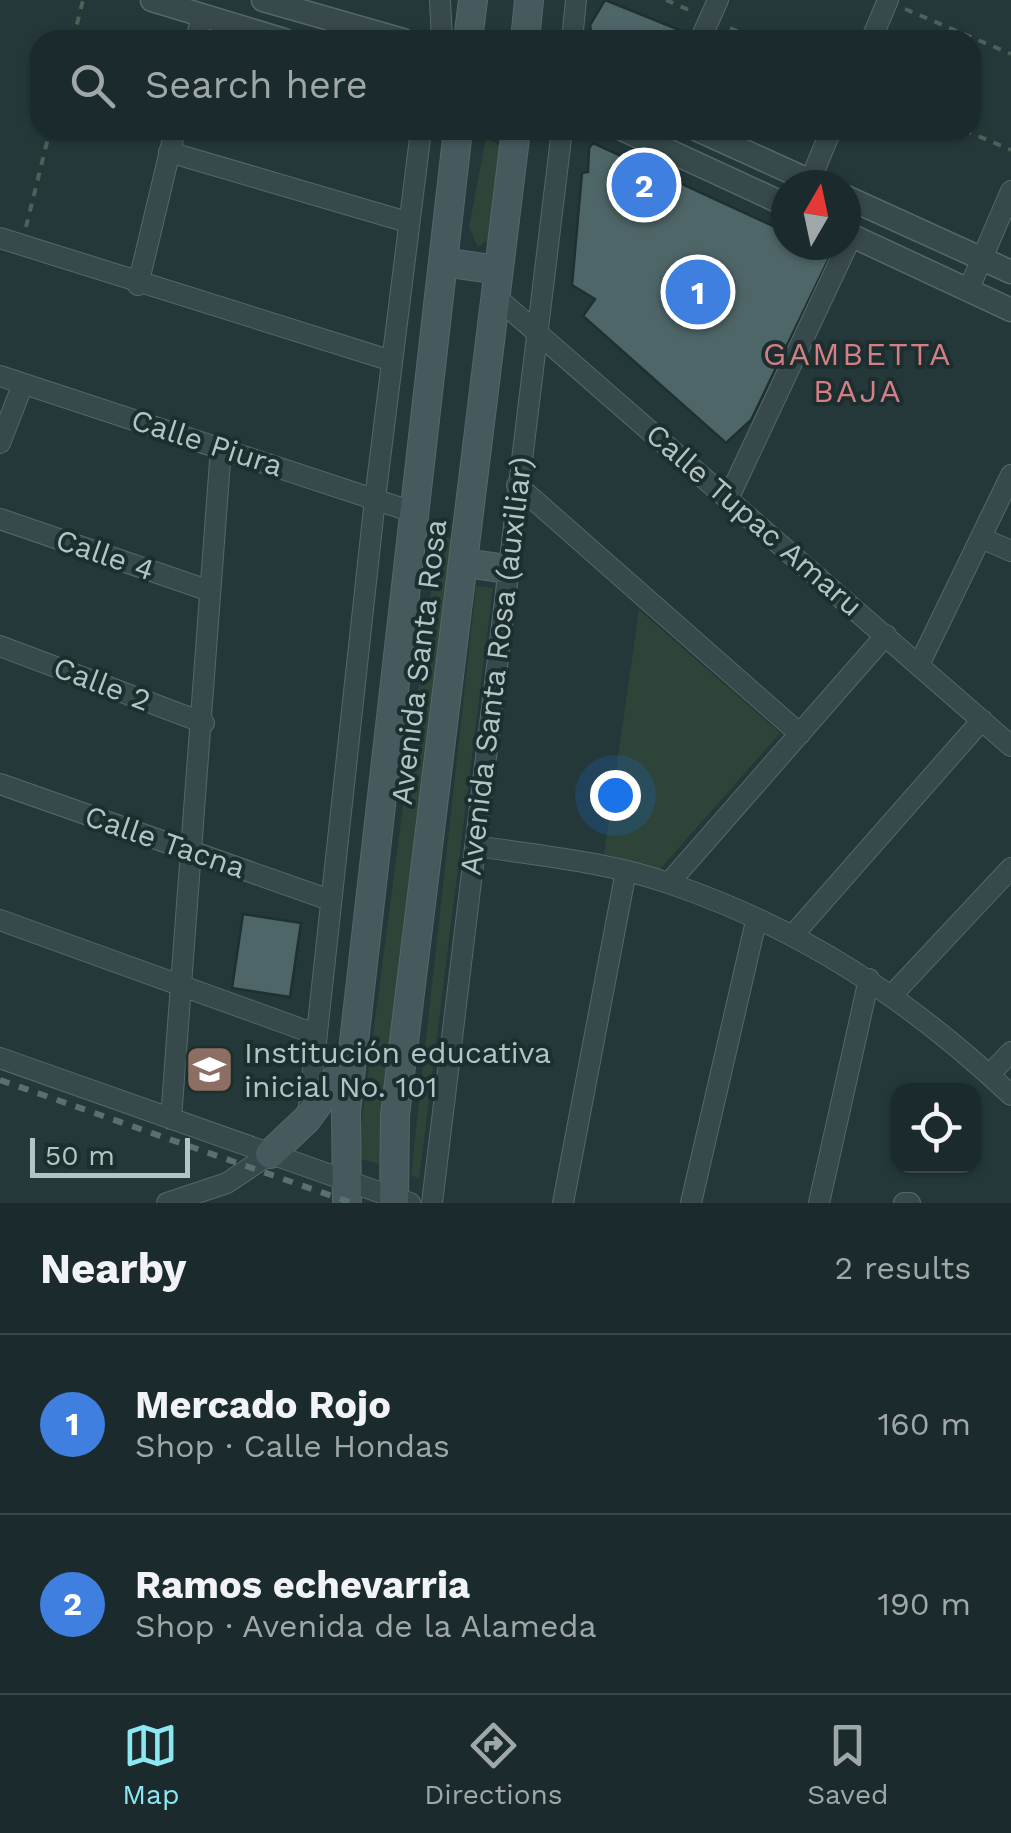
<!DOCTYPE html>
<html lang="en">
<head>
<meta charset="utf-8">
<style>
	body { margin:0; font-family:"Work Sans",sans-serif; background:#283638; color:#f1f3f6 }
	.controls { position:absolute; right:30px; bottom:30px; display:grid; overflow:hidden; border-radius:20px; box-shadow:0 2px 8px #0004 }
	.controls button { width:90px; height:90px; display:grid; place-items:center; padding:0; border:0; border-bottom:2px solid #394648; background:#1b2a2c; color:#f1f3f6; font:50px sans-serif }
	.compass { position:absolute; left:771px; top:170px; width:90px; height:90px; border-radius:50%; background:#1b2a2c; box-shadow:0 2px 8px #0004; rotate:9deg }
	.scale { position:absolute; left:30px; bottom:25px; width:160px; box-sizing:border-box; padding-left:10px; border:5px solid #b3c4c6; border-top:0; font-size:28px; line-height:35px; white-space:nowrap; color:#b3c4c6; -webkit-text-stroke:8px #1d2e2f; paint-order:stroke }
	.you { position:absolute; left:615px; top:795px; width:35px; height:35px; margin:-25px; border:8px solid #fff; border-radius:50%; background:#1a73e8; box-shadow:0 0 0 15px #1a73e833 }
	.badge { display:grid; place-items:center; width:65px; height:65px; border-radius:50%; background:#8de7f1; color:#fff; font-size:32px; font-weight:700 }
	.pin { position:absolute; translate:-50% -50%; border:5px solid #fff; box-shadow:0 2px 10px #0006 }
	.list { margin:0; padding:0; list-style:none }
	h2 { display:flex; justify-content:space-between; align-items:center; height:130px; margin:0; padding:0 40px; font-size:42px }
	h2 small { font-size:32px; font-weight:400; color:#a0a7a9 }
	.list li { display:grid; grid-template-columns:65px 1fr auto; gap:30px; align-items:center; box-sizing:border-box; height:180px; padding:0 40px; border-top:2px solid #394648 }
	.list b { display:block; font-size:38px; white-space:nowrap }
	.list p { margin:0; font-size:32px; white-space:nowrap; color:#a0a7a9 }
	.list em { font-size:32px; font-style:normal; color:#a0a7a9 }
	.icon { flex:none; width:55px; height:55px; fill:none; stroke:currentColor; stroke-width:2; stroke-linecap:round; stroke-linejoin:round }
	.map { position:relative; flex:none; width:1011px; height:1203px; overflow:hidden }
	.search { position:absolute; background:#1b2a2c; box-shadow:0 2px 8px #0004; left:30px; right:30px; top:30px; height:110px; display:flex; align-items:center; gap:25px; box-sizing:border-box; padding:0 35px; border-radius:30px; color:#a0a7a9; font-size:38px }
	.sheet { height:490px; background:#1b2a2c }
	nav { display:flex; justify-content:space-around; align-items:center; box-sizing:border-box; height:140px; border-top:2px solid #394648; background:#1b2a2c; font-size:28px; color:#a0a7a9 }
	nav a { display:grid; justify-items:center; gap:5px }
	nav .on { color:#8de7f1 }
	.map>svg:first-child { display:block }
	.green { fill:#2e4438 }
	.building { fill:#4f6668; stroke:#1f3031; stroke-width:2.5 }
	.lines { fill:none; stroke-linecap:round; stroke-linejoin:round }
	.minor-casing { stroke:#566768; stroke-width:22 }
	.tertiary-casing { stroke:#566768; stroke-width:25 }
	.secondary-casing { stroke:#566768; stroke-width:30 }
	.path { stroke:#4d6159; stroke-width:4; stroke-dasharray:8 8; stroke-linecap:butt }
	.minor { stroke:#37494a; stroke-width:20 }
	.tertiary { stroke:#37494a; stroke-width:22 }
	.secondary { stroke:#465a5d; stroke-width:28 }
	.rail { stroke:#5a6f71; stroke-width:6; stroke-dasharray:10 10; stroke-linecap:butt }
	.labels { text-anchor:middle; stroke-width:8; stroke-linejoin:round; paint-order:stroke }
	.street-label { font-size:30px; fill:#b3c4c6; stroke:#1d2e2f }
	.poi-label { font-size:30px; fill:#b3c4c6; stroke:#1d2e2f; text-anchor:start }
	.neighbourhood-label { font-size:32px; letter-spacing:2.5px; fill:#d47e85; stroke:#1d2e2f }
</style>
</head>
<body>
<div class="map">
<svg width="1011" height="1203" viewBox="0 0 1011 1203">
	<rect width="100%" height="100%" fill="#24383a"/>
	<path class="green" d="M486,138L501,146L494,236L478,247L469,227Z
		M455,537L379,1164L357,1158L438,539Z
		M476,586L493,588L419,1179L411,1175Z
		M639,610L780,733L660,869L604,854Z"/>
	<path class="building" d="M605,0L682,31L679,40H592L590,25Z
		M593,143L786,232V245H815L830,256L751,420L726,443L583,316L595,299L572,285L582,173L588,172L589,148Z
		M243,914L301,923L290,997L232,988Z"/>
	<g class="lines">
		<defs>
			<path id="minor" d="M440,0L442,40
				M196,40L202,15
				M572,40L576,0
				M700,40L718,0
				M871,40L888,0
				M169,152L407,222
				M810,181L831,130
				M0,238L392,361
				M138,285L175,130
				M968,291L1011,191
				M495,296L1011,746
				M0,376L413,512
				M0,443L23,384
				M517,485L800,734
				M729,497L852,235
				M0,519L210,591
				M981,538L1011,551
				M0,646L204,723
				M919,665L1011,475
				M0,784L330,900
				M476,846C541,856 609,862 671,884C803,929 910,1000 1011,1095
				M669,883L886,635
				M0,920L315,1034
				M793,935L982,720
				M893,994L1011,868
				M0,1058L410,1203
				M989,1075L1011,1052
				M308,1116L375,499L421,130
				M171,1119L221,448
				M167,1203L227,1183L270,1154
				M432,1203L562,130
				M563,1203L626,871
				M691,1203L756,921
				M819,1203L869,979
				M904,1203H910"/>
			<path id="tertiary" d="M152,0L284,40
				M263,0L403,40
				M624,130L786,205
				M698,130L819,185
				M846,197L1011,272
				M846,233L1011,310"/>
			<path id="secondary" d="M468,40L473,0
				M525,40L529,0
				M443,262L498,270
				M465,563L507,569
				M270,1154L307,1119L349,1061
				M347,1203L346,1112L458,130
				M394,1203L395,1115L516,130"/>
		</defs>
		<use href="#minor" class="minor-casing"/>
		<use href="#tertiary" class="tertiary-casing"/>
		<use href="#secondary" class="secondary-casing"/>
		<path class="path" d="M666,0L689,10
			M905,9L1011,54
			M730,28L758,40
			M73,40L83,0
			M964,130L1011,150
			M26,227L50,130"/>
		<use href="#minor" class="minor"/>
		<use href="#tertiary" class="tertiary"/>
		<use href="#secondary" class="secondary"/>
		<path class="rail" d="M0,1080L352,1203"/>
	</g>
	<defs>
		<symbol id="school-square" viewBox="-11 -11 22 22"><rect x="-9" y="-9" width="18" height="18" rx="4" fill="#8d6e63" stroke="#1d2e2f"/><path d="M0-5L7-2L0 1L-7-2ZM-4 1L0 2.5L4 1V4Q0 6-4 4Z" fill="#fff"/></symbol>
	</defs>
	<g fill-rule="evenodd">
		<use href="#school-square" x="182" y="1042" width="55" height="55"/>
	</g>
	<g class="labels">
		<g class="street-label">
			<text transform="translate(207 443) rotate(18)" y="10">Calle Piura</text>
			<text transform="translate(754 520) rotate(41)" y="10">Calle Tupac Amaru</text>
			<text transform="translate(105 555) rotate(19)" y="10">Calle 4</text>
			<text transform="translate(419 662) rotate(-83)" y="10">Avenida Santa Rosa</text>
			<text transform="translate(496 666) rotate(-83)" y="10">Avenida Santa Rosa (auxiliar)</text>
			<text transform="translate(102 684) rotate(21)" y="10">Calle 2</text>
			<text transform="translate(165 842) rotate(19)" y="10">Calle Tacna</text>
		</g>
		<g class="poi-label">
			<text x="244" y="1063">Institución educativa<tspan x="244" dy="34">inicial No. 101</tspan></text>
		</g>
		<g class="neighbourhood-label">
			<text x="858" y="365">GAMBETTA<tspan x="858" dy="37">BAJA</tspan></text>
		</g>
	</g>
</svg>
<div class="controls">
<button><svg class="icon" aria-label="locate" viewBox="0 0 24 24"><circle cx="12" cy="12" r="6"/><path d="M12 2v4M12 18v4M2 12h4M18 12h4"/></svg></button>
</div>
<svg class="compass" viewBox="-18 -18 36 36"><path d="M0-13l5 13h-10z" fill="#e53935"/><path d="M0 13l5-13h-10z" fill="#a0a7a9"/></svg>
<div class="scale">50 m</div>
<div class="you"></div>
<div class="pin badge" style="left:698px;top:292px;background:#3f7fe0">1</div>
<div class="pin badge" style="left:644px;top:185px;background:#3f7fe0">2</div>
<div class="search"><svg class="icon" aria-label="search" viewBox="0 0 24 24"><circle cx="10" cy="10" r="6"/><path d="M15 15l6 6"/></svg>Search here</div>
</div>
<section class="sheet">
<h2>Nearby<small>2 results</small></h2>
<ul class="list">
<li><span class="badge" style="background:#3f7fe0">1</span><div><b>Mercado Rojo</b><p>Shop · Calle Hondas</p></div><em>160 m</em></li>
<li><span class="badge" style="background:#3f7fe0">2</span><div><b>Ramos echevarria</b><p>Shop · Avenida de la Alameda</p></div><em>190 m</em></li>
</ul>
</section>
<nav>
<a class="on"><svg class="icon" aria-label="map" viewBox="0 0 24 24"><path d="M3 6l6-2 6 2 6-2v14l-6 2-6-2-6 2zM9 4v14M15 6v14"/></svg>Map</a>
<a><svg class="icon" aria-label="directions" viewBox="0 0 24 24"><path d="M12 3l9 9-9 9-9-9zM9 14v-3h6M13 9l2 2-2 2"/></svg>Directions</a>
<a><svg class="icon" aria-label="saved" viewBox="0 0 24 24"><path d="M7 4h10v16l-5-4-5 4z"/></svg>Saved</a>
</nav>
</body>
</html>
